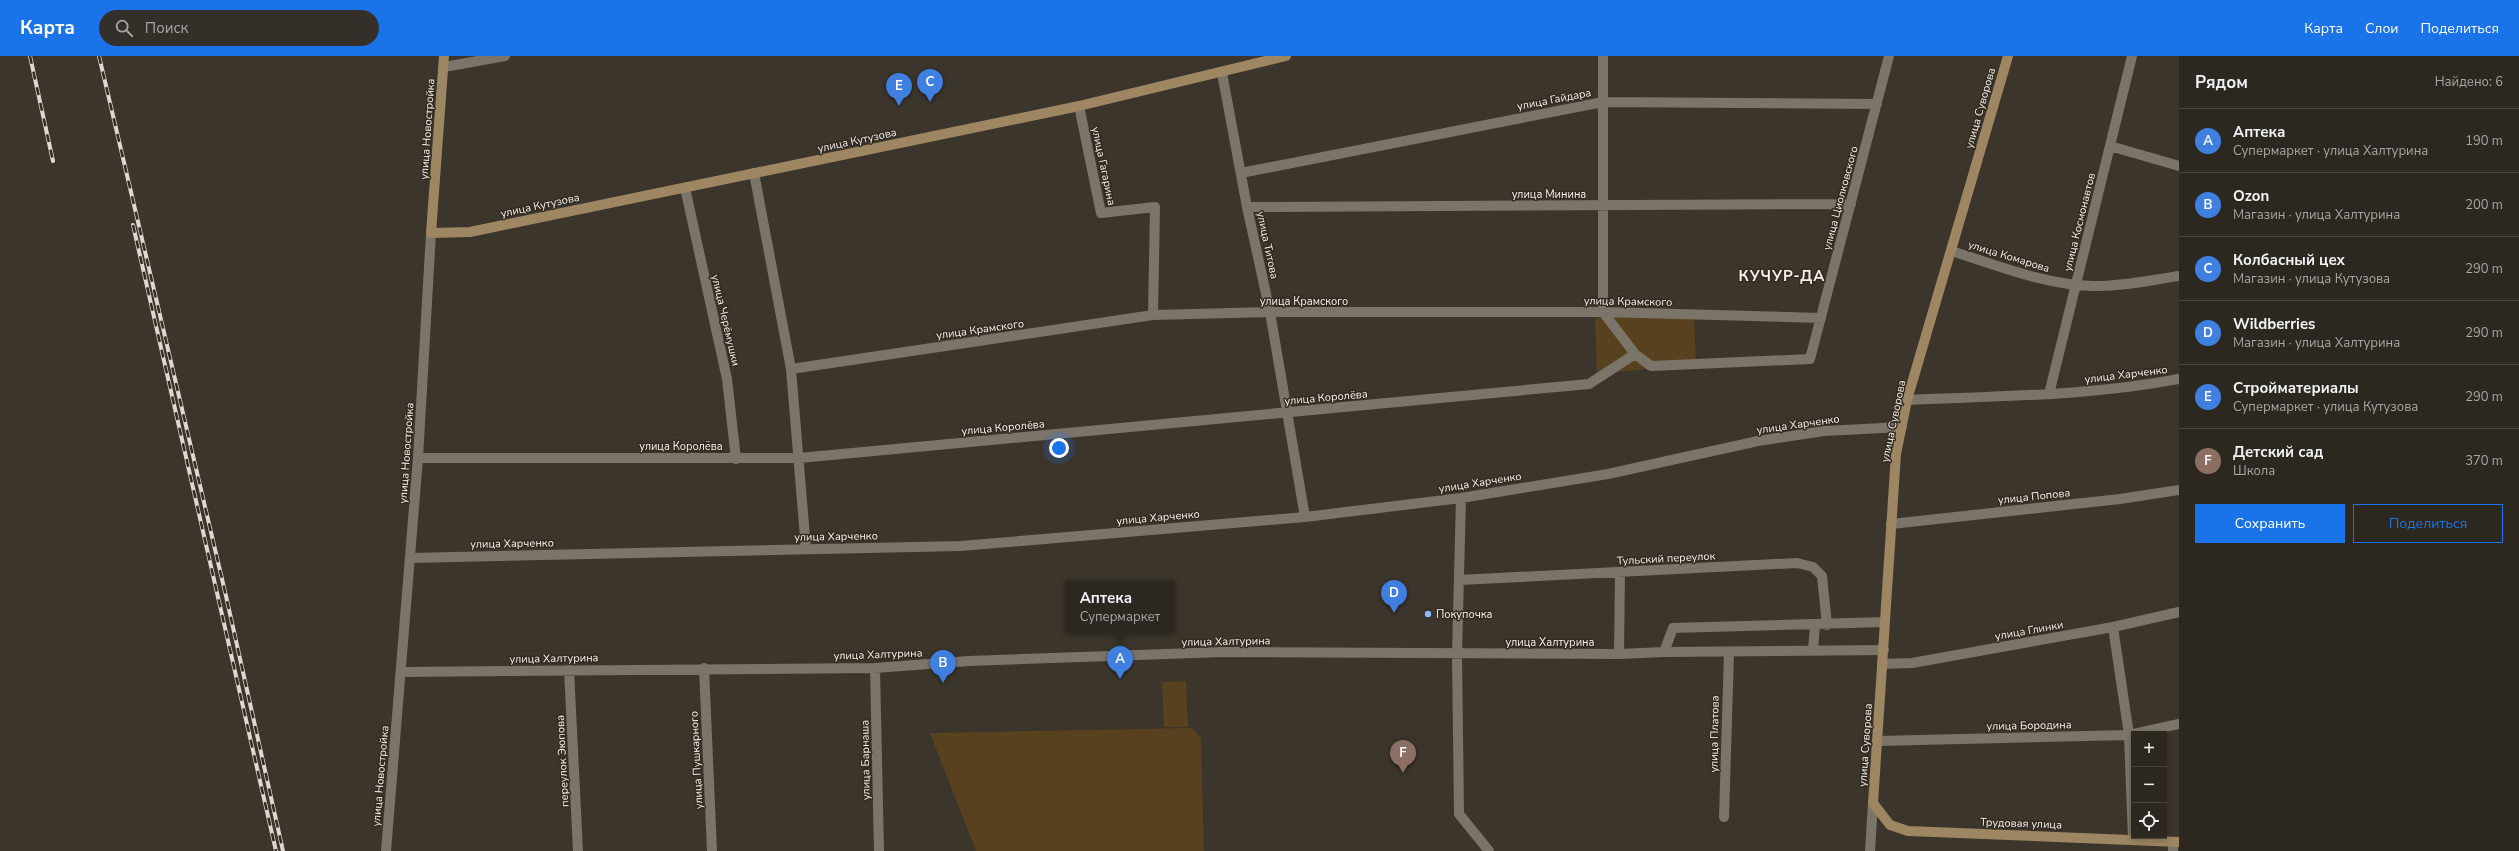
<!DOCTYPE html>
<html lang="ru">
<head>
<meta charset="utf-8">
<style>
	body { margin:0; font-family:"Nunito Sans",sans-serif; background:#343029; color:#f1f3f6 }
	.controls { position:absolute; right:12px; bottom:12px; display:grid; overflow:hidden; border-radius:0px; box-shadow:0 2px 6px #0003 }
	.controls button { width:36px; height:36px; display:grid; place-items:center; padding:0; border:0; border-bottom:1px solid #48443e; background:#2c2820; color:#f1f3f6; font:20px sans-serif }
	.you { position:absolute; left:1059px; top:392px; width:14px; height:14px; margin:-10px; border:3px solid #fff; border-radius:50%; background:#1a73e8; box-shadow:0 0 0 6px #1a73e833 }
	.badge { display:grid; place-items:center; width:26px; height:26px; border-radius:50%; background:#1a73e8; color:#fff; font-size:13px; font-weight:700 }
	.pin { position:absolute; translate:-50% -33px; filter:drop-shadow(0 1px 2px #0008) }
	.pin::after { content:''; position:absolute; top:21px; width:14px; height:12px; background:inherit; clip-path:polygon(0 0,100% 0,50% 100%) }
	.popup { position:absolute; left:1065px; top:525px; width:110px; height:52px; box-sizing:border-box; display:grid; place-content:center; border-radius:0px; background:#2c2820; filter:drop-shadow(0 1px 3px #0005); font-size:13px; white-space:nowrap; color:#a6a6a5 }
	.popup b { font-size:15px; color:#f1f3f6 }
	.popup::after { content:''; position:absolute; left:50%; top:100%; margin-left:-8px; border:8px solid transparent; border-top-color:#2c2820 }
	.list { margin:0; padding:0; list-style:none }
	h2 { display:flex; justify-content:space-between; align-items:center; height:52px; margin:0; padding:0 16px; font-size:17px }
	h2 small { font-size:13px; font-weight:400; color:#a6a6a5 }
	.list li { display:grid; grid-template-columns:26px 1fr auto; gap:12px; align-items:center; box-sizing:border-box; height:64px; padding:0 16px; border-top:1px solid #48443e }
	.list b { display:block; font-size:15px; white-space:nowrap }
	.list p { margin:0; font-size:13px; white-space:nowrap; color:#a6a6a5 }
	.list em { font-size:13px; font-style:normal; color:#a6a6a5 }
	.actions { display:flex; gap:8px; padding:12px 16px }
	.actions a { flex:1; padding:9px 0; border:1px solid #1a73e8; border-radius:0px; text-align:center; font-size:14px; color:#1a73e8 }
	.actions .main { background:#1a73e8; color:#fff }
	.icon { flex:none; width:22px; height:22px; fill:none; stroke:currentColor; stroke-width:2; stroke-linecap:round; stroke-linejoin:round }
	.map { position:relative; flex:none; width:2179px; height:795px; overflow:hidden }
	header { display:flex; align-items:center; gap:24px; box-sizing:border-box; height:56px; padding:0 20px; background:#1a73e8; color:#fff }
	header strong { font-size:19px }
	nav { display:flex; gap:22px; margin-inline-start:auto; font-size:14px }
	.search { width:280px; height:36px; background:#343029; display:flex; align-items:center; gap:10px; box-sizing:border-box; padding:0 14px; border-radius:22px; color:#a6a6a5; font-size:15px }
	main { display:flex }
	aside { flex:1; background:#2c2820 }
	.map>svg:first-child { display:block }
	.green { fill:#57411e }
	.lines { fill:none; stroke-linecap:round; stroke-linejoin:round }
	.minor { stroke:#7b7469; stroke-width:10 }
	.secondary { stroke:#9d8661; stroke-width:10 }
	.rail-casing { stroke:#ddd8d1; stroke-width:4 }
	.rail { stroke:#312b22; stroke-width:2.5; stroke-dasharray:8; stroke-linecap:butt }
	.poi-dot { fill:#8abafc; stroke:#312b22; stroke-width:1.5 }
	.labels { text-anchor:middle; stroke-width:3; stroke-linejoin:round; paint-order:stroke }
	.street-label { font-size:11px; fill:#f7f2ec; stroke:#312b22 }
	.poi-label { font-size:11px; fill:#f7f2ec; stroke:#312b22; text-anchor:start }
	.district-label { font-size:15px; font-weight:bold; letter-spacing:1px; fill:#f7f2ec; stroke:#312b22 }
</style>
</head>
<body>
<header>
<strong>Карта</strong>
<div class="search"><svg class="icon" aria-label="search" viewBox="0 0 24 24"><circle cx="10" cy="10" r="6"/><path d="M15 15l6 6"/></svg>Поиск</div>
<nav><a>Карта</a><a>Слои</a><a>Поделиться</a></nav>
</header>
<main>
<div class="map">
<svg width="2179" height="795" viewBox="0 0 2179 795">
	<rect width="100%" height="100%" fill="#3b352b"/>
	<path class="green" d="M1603,256L1694,259L1696,308L1597,318L1595,264Z
		M1186,625L1188,671H1164L1162,626Z
		M1192,672L1201,682L1204,795H976L930,677Z"/>
	<g class="lines">
		<path class="minor" d="M444,11L505,0
			M1222,17L1247,151L1270,256L1305,461
			M1079,50L1101,157L1155,151L1153,259
			M2110,90L2179,110
			M754,117L791,313L806,493
			M1241,117L1603,46L1877,48
			M685,132L727,323L736,403
			M1247,151L1851,148
			M1951,195C1997,209 2044,229 2093,230C2121,231 2151,224 2179,220
			M1635,298L1651,310L1810,303L1889,0
			M791,313L1153,259L1270,256H1603L1821,262
			M2049,338L2132,0
			M1907,344C1998,340 2090,340 2179,323
			M418,402H799L1589,328L1635,298L1603,256V0
			M1461,442L1457,598L1459,758L1489,795
			M1891,468L2120,443L2179,434
			M410,502L961,490L1305,461L1461,442L1608,418L1758,385L1824,375L1902,371
			M1459,524L1797,507L1813,511L1822,520L1827,569
			M2113,571L2129,679L2133,783
			M1813,594L1815,569
			M1664,596L1673,572L1885,566
			M1619,598L1620,516
			M1882,608L1912,607L2113,571L2179,556
			M704,612L712,795
			M875,612L879,795
			M569,614L578,795
			M401,616L875,612L969,605L1223,596L1619,598L1664,596L1884,594
			M1878,685L2129,679L2179,668
			M1724,761L1729,597
			M386,795L418,402L431,177
			M1870,795L1873,747
			M2173,795V786"/>
		<path class="secondary" d="M444,0L431,177L470,176L1079,50L1286,0
			M2008,0L1907,344L1896,398L1873,747L1890,769L1908,775L2179,786"/>
		<defs>
			<path id="rail" d="M30,0L53,105
				M99,0L226,540L283,795
				M133,169L276,795"/>
		</defs>
		<use href="#rail" class="rail-casing"/>
		<use href="#rail" class="rail"/>
	</g>
	<circle class="poi-dot" cx="1428" cy="558" r="4"/>
	<g class="labels">
		<g class="street-label">
			<text transform="translate(1554 43) rotate(-11)" y="4">улица Гайдара</text>
			<text transform="translate(1980 52) rotate(-74)" y="4">улица Суворова</text>
			<text transform="translate(427 73) rotate(-86)" y="4">улица Новостройка</text>
			<text transform="translate(857 84) rotate(-12)" y="4">улица Кутузова</text>
			<text transform="translate(1104 110) rotate(78)" y="4">улица Гагарина</text>
			<text x="1549" y="142">улица Минина</text>
			<text transform="translate(1840 142) rotate(-75)" y="4">улица Циолковского</text>
			<text transform="translate(540 149) rotate(-12)" y="4">улица Кутузова</text>
			<text transform="translate(2079 166) rotate(-76)" y="4">улица Космонавтов</text>
			<text transform="translate(1268 189) rotate(78)" y="4">улица Титова</text>
			<text transform="translate(2009 200) rotate(17)" y="4">улица Комарова</text>
			<text x="1304" y="249">улица Крамского</text>
			<text transform="translate(1628 245) rotate(1)" y="4">улица Крамского</text>
			<text transform="translate(726 264) rotate(77)" y="4">улица Черёмушки</text>
			<text transform="translate(980 273) rotate(-8)" y="4">улица Крамского</text>
			<text transform="translate(2126 318) rotate(-7)" y="4">улица Харченко</text>
			<text transform="translate(1326 341) rotate(-5)" y="4">улица Королёва</text>
			<text transform="translate(1893 365) rotate(-78)" y="4">улица Суворова</text>
			<text transform="translate(1798 368) rotate(-8)" y="4">улица Харченко</text>
			<text transform="translate(1003 371) rotate(-5)" y="4">улица Королёва</text>
			<text x="681" y="394">улица Королёва</text>
			<text transform="translate(406 397) rotate(-86)" y="4">улица Новостройка</text>
			<text transform="translate(1480 426) rotate(-9)" y="4">улица Харченко</text>
			<text transform="translate(2034 440) rotate(-6)" y="4">улица Попова</text>
			<text transform="translate(1158 461) rotate(-5)" y="4">улица Харченко</text>
			<text transform="translate(836 480) rotate(-1)" y="4">улица Харченко</text>
			<text transform="translate(512 487) rotate(-1)" y="4">улица Харченко</text>
			<text transform="translate(1666 502) rotate(-3)" y="4">Тульский переулок</text>
			<text transform="translate(2029 574) rotate(-10)" y="4">улица Глинки</text>
			<text transform="translate(1226 585) rotate(-1)" y="4">улица Халтурина</text>
			<text x="1550" y="590">улица Халтурина</text>
			<text transform="translate(878 598) rotate(-2)" y="4">улица Халтурина</text>
			<text transform="translate(554 602) rotate(-1)" y="4">улица Халтурина</text>
			<text transform="translate(2029 669) rotate(-1)" y="4">улица Бородина</text>
			<text transform="translate(1714 678) rotate(-89)" y="4">улица Платова</text>
			<text transform="translate(1865 689) rotate(-86)" y="4">улица Суворова</text>
			<text transform="translate(696 704) rotate(-93)" y="4">улица Пушкарного</text>
			<text transform="translate(865 704) rotate(-91)" y="4">улица Барнаша</text>
			<text transform="translate(562 705) rotate(-93)" y="4">переулок Эюпова</text>
			<text transform="translate(380 720) rotate(-85)" y="4">улица Новостройка</text>
			<text transform="translate(2021 767) rotate(2)" y="4">Трудовая улица</text>
		</g>
		<g class="poi-label">
			<text x="1436" y="562">Покупочка</text>
		</g>
		<g class="district-label">
			<text x="1782" y="225">КУЧУР-ДА</text>
		</g>
	</g>
</svg>
<div class="controls">
<button>+</button>
<button>−</button>
<button><svg class="icon" aria-label="locate" viewBox="0 0 24 24"><circle cx="12" cy="12" r="6"/><path d="M12 2v4M12 18v4M2 12h4M18 12h4"/></svg></button>
</div>
<div class="you"></div>
<div class="pin badge" style="left:1120px;top:623px;background:#3f7fe0">A</div>
<div class="popup"><b>Аптека</b>Супермаркет</div>
<div class="pin badge" style="left:943px;top:627px;background:#3f7fe0">B</div>
<div class="pin badge" style="left:930px;top:46px;background:#3f7fe0">C</div>
<div class="pin badge" style="left:1394px;top:557px;background:#3f7fe0">D</div>
<div class="pin badge" style="left:899px;top:50px;background:#3f7fe0">E</div>
<div class="pin badge" style="left:1403px;top:717px;background:#8d6e63">F</div>
</div>
<aside>
<h2>Рядом<small>Найдено: 6</small></h2>
<ul class="list">
<li><span class="badge" style="background:#3f7fe0">A</span><div><b>Аптека</b><p>Супермаркет · улица Халтурина</p></div><em>190 m</em></li>
<li><span class="badge" style="background:#3f7fe0">B</span><div><b>Ozon</b><p>Магазин · улица Халтурина</p></div><em>200 m</em></li>
<li><span class="badge" style="background:#3f7fe0">C</span><div><b>Колбасный цех</b><p>Магазин · улица Кутузова</p></div><em>290 m</em></li>
<li><span class="badge" style="background:#3f7fe0">D</span><div><b>Wildberries</b><p>Магазин · улица Халтурина</p></div><em>290 m</em></li>
<li><span class="badge" style="background:#3f7fe0">E</span><div><b>Стройматериалы</b><p>Супермаркет · улица Кутузова</p></div><em>290 m</em></li>
<li><span class="badge" style="background:#8d6e63">F</span><div><b>Детский сад</b><p>Школа</p></div><em>370 m</em></li>
</ul>
<div class="actions"><a class="main">Сохранить</a><a>Поделиться</a></div>
</aside>
</main>
</body>
</html>
